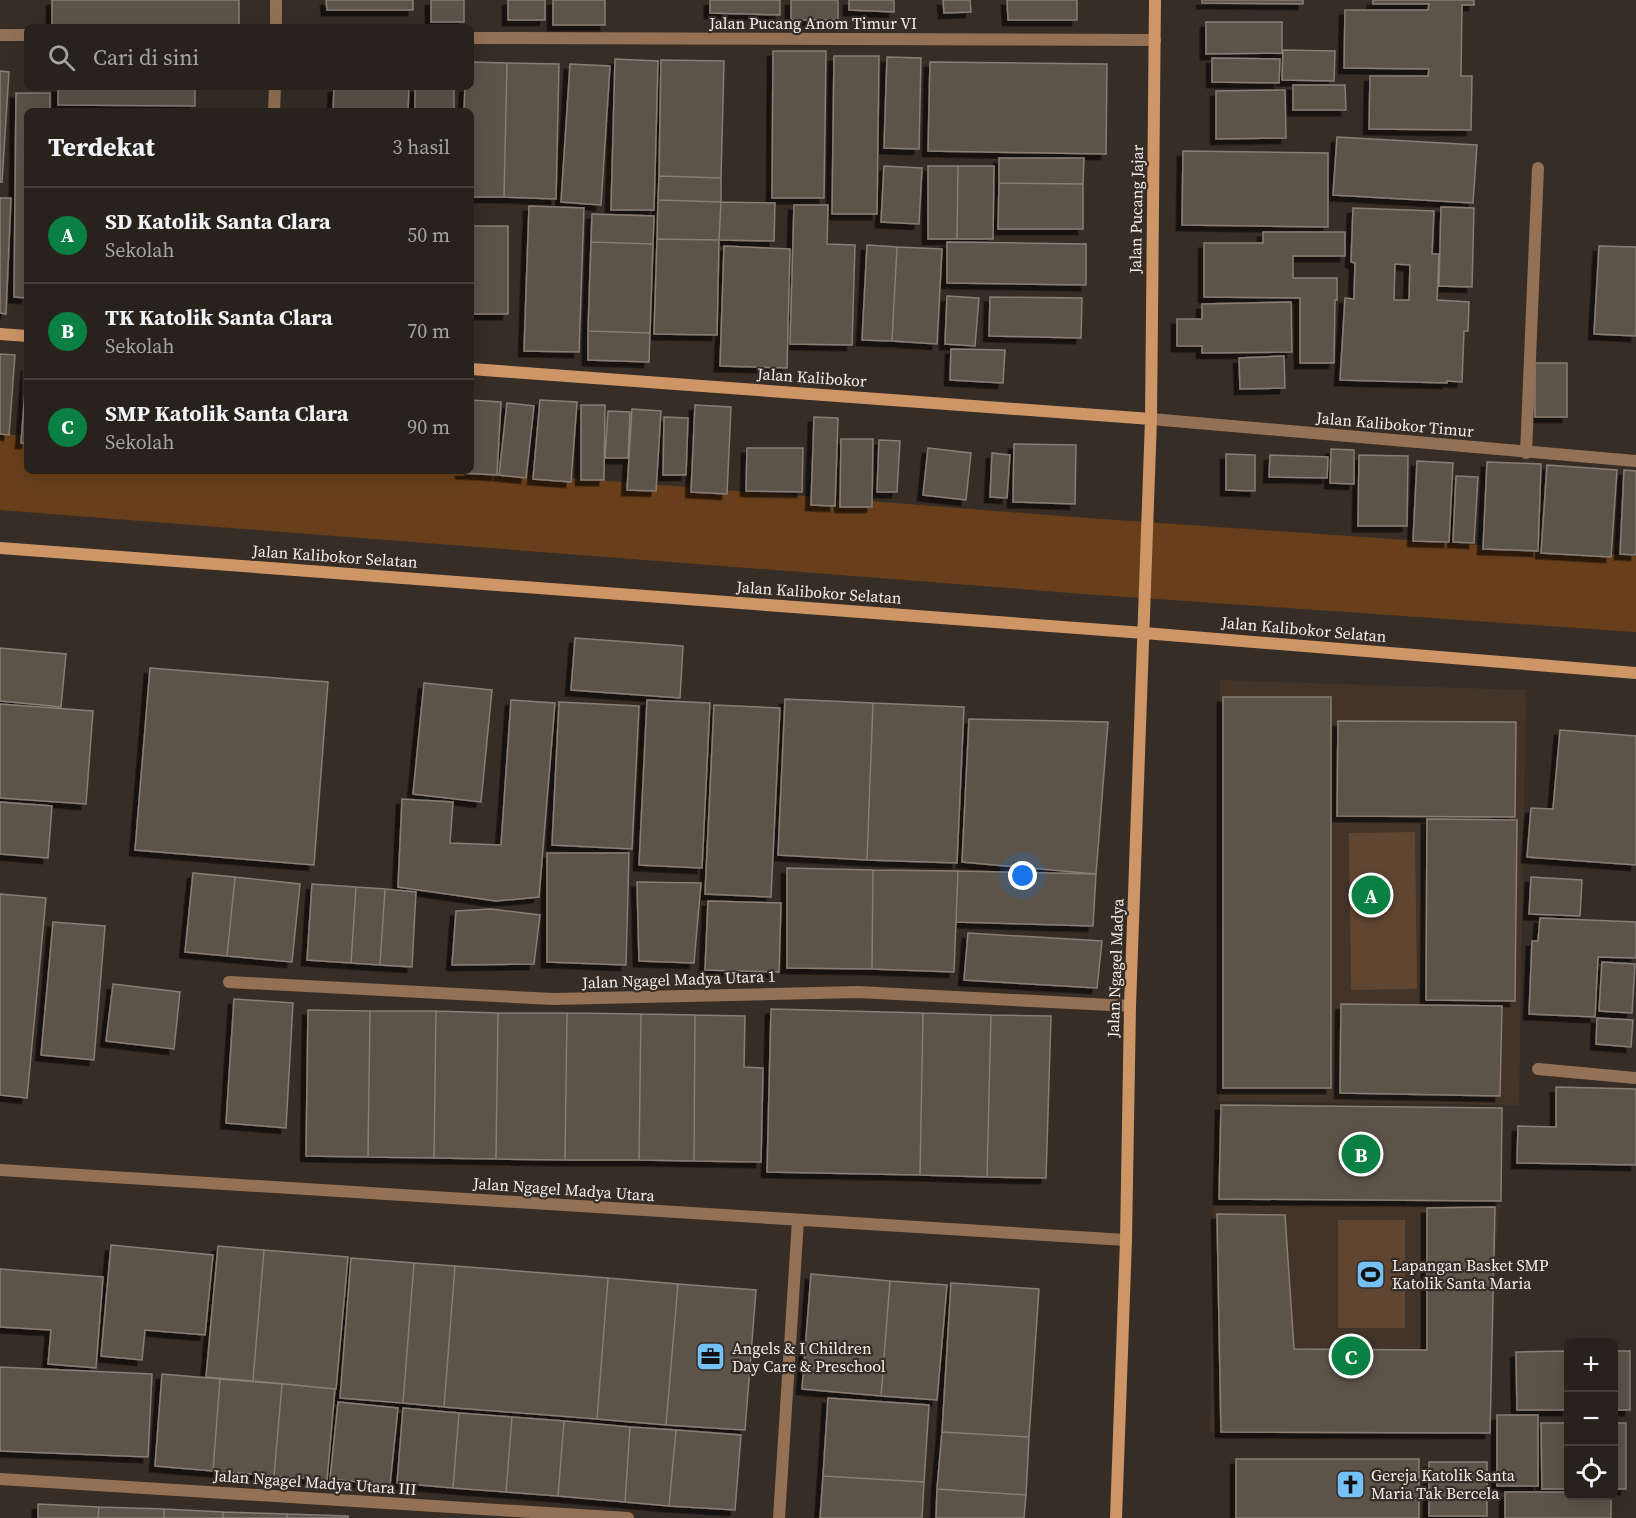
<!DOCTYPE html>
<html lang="id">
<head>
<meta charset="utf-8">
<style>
	body { margin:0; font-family:"Source Serif 4",serif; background:#342f29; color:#f1f3f6 }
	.controls { position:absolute; right:18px; bottom:18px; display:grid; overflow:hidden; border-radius:9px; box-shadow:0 6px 24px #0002 }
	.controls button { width:54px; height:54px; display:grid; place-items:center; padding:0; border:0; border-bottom:2px solid #443f3b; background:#28221c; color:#f1f3f6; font:30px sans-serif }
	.you { position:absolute; left:1023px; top:876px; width:21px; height:21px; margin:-15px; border:4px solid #fff; border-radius:50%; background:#1a73e8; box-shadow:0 0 0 9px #1a73e833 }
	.badge { display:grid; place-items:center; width:39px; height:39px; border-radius:50%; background:#0b8043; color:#fff; font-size:20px; font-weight:700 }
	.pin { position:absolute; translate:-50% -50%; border:3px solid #fff; box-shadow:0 2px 6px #0006 }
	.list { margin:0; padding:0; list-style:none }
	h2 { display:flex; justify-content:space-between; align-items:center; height:78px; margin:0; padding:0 24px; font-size:26px }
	h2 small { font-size:20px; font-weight:400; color:#a5a4a3 }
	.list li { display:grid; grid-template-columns:39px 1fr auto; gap:18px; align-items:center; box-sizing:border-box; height:96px; padding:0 24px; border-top:2px solid #443f3b }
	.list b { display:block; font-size:22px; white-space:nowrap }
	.list p { margin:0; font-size:20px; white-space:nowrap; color:#a5a4a3 }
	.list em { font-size:20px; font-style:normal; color:#a5a4a3 }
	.icon { flex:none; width:33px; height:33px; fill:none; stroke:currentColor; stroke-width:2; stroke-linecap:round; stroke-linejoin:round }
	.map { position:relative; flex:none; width:1636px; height:1518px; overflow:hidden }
	.search { position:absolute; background:#28221c; box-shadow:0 6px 24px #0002; left:24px; top:24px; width:450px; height:66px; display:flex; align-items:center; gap:15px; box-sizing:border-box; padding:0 21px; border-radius:9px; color:#a5a4a3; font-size:22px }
	.panel { position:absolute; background:#28221c; box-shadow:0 6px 24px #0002; left:24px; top:108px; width:450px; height:366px; border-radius:9px }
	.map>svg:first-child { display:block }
	.built { fill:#423429 }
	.green { fill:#604631 }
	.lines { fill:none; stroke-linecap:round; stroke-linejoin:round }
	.river { stroke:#683f1a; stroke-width:76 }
	.building { fill:#5b524a; stroke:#887e76; stroke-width:1.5; fill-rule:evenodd; filter:url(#shadow) }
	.lane { stroke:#947154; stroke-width:12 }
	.street { stroke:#947154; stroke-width:12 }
	.secondary { stroke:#ce9566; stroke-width:12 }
	.labels { text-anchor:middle; stroke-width:4.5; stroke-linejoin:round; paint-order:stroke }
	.street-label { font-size:16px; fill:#f5efeb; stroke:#362d26 }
	.poi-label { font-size:16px; fill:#f5efeb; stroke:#362d26; text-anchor:start }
</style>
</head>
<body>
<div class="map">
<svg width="1636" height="1518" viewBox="0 0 1636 1518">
	<defs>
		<filter id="shadow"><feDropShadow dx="-5.5" dy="5.5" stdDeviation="0" flood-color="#0009"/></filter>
	</defs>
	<rect width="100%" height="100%" fill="#362d26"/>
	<path class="built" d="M1220,680L1526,690L1519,1105L1219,1101Z
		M1424,1203L1500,1205L1493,1280L1490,1433L1210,1432L1213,1205Z"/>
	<path class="green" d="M1415,832L1417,989L1351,990L1349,833Z
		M1338,1220H1405V1328H1338Z"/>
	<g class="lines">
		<path class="river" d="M0,472L1086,556L1636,594"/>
	</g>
	<path class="building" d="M52,0H239V25H52Z
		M326,0H413V10H327Z
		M431,0H464V22H431Z
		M508,0H545V20H508Z
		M553,0H605V25H553Z
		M710,0H780V15L710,13Z
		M791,0H838V20H791Z
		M849,0H894V12L849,10Z
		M943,0H970L971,12L944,13Z
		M1007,0H1077V20H1008Z
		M1202,0H1303V4L1202,3Z
		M1373,0H1474V5H1462L1461,76H1472L1471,130L1369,129L1370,76H1428L1429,69L1344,68L1345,10H1428L1429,4H1373Z
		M1206,22H1282V53L1206,54Z
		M1283,50L1335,51L1334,81L1282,80Z
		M773,51H826L824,198H772Z
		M834,56H879L877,214H832Z
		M887,57L921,58L919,149L884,148Z
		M1212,58L1280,59L1279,83L1212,82Z
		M615,59L658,61L654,210H611Z
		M661,60L724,61L721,178L659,176Z
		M471,62L507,63L504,197H471V111H464L465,87H471Z
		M930,62L1107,64L1106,154L928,151Z
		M507,63L559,64L556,199L504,197Z
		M570,64L610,66L601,205L561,202Z
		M0,71L9,72L2,182H0Z
		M1293,85H1345L1346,110H1293Z
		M58,87H195V106L58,105Z
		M334,87H409L408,111H333Z
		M415,87H454V111H415Z
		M1285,90L1286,138L1216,139V91Z
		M16,93H50V111H27V298L14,297Z
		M1337,137L1477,145L1473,203L1333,195Z
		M1183,151L1328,153V227L1182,225Z
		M999,158H1084L1083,184L999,183Z
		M884,166L922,168L919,224L881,222Z
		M928,166H958L957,239H928Z
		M958,166H994L993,239H957Z
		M659,176L721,178V202L658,200Z
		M999,183L1083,184V229H998Z
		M0,198H11L6,314L0,313Z
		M658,200L721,202L719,240L657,239Z
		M721,202L775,203L774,241L719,240Z
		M794,205H828L827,244L855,245L852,345L790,344Z
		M529,206L584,208L579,352L524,351Z
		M1441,207L1474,208L1472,287L1439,286Z
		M1353,208L1434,211L1432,254H1439L1437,300L1469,302L1468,331H1464L1462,382L1447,381V383L1340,380L1345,298L1354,299L1355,263L1351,262ZM1395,264L1410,265L1409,300H1394Z
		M592,214L654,216L653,244L591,242Z
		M471,226H508V314H471Z
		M1263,232H1345V256H1293V278H1337V300H1335L1334,363H1300V298L1204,297V243H1263Z
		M657,239L719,240L717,335L654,334Z
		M591,242L653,244L650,333L588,331Z
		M947,242L1086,244V285L947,283Z
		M867,245L897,247L892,341L862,340Z
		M724,246L790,249L787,368L720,366Z
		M1599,246L1636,247V336L1594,334Z
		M897,247L942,249L937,344L892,341Z
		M947,296L979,298L975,346L945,344Z
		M990,297L1082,298L1081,338L989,336Z
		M1291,302L1292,352L1202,353V346H1177V319H1202V304Z
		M588,331L650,333L649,362L588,360Z
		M951,349L1005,350L1003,383L950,380Z
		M0,354L15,355L9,435L0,434Z
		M1284,356L1285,388L1240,389L1239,358Z
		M1535,363H1567V417H1535Z
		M27,365V443H21Z
		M471,400L501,402L497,475L461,473V471H471Z
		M540,400L577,402L571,482L533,479Z
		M507,403L534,406L526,478L499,475Z
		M581,405H605L604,480H581Z
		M695,405L731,407L727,494L691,492Z
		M632,409L661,411L656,491L627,490Z
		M608,411L630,412L628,458H605Z
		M664,417L688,418L686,475H663Z
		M814,417L838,418L835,506L811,505Z
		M841,439H873L872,507H840Z
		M879,440L900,441L897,492H877Z
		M1014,444L1076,445L1075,504L1013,502Z
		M747,448H803L802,492L746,491Z
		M928,448L971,453L966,500L923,495Z
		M1331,449L1354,450V484L1330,483Z
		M992,453L1010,455L1007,498L990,497Z
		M1226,454L1255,455V491L1226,490Z
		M1270,455L1328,457L1327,478L1269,477Z
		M1359,455L1408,456L1407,526H1358Z
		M1417,461L1453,463L1449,542L1413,541Z
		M1487,462L1541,464L1538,551L1483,549Z
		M1547,465L1617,470L1611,557L1541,553Z
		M1624,470L1636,471V555L1620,554Z
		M1456,476L1478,477L1474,543L1453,542Z
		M575,638L683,646L680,698L571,690Z
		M0,648L66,654L61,707L0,701Z
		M150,668L328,682L314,865L135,850Z
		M424,683L492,690L481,802L413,794Z
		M1223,697H1331V1088H1223Z
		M785,699L873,703L867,860L778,855Z
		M511,700L555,703L539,897L496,901L398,887L402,799L453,802L450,843L501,845Z
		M647,700L710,703L702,868L639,865Z
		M559,702L639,706L632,849L552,845Z
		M873,703L964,707L957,863L867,860Z
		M0,704L93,711L86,804L0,798Z
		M714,705L780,708L771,897L705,894Z
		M969,719L1108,722L1096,874L962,862Z
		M1338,721L1516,722L1515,817L1337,816Z
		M1560,730L1636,736V865L1527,857L1531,808L1553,809Z
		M0,802L52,806L48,858L0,854Z
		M1427,819L1517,820L1515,1001L1426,1000Z
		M547,853H629L626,965L547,962Z
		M787,868L873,870L872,969L787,968Z
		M873,870L958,871L954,972L872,969Z
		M958,871L1096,874L1093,926L956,922Z
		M193,873L235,877L227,956L185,952Z
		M235,877L300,884L292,962L227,956Z
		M1531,877L1582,880L1580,916L1529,914Z
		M637,882L701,883L694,963L639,961Z
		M312,884L356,887L351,963L307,960Z
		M356,887L385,889L380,965L351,963Z
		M385,889L416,892L412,967L380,965Z
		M0,894L46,898L27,1098L0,1095Z
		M708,901L781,903L779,972L705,970Z
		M491,909L540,915L534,964L452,965L456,911Z
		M1540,918L1636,922V958L1598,957L1595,1017L1529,1014L1532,941H1538Z
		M53,922L105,926L94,1060L41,1055Z
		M968,933L1102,941L1097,988L964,980Z
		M1602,962L1635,964L1632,1013L1599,1011Z
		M113,984L180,992L174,1049L106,1041Z
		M234,999L293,1003L286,1128L226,1123Z
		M1341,1004L1502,1006L1500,1096L1340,1093Z
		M771,1009L923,1013L920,1175L767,1172Z
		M308,1010L370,1011L368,1157L306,1156Z
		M370,1011H436L434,1158L368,1157Z
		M436,1011L498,1013L496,1159L434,1158Z
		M498,1013H567L565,1160L496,1159Z
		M567,1013L641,1014L639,1160H565Z
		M923,1013L991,1015L987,1177L920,1175Z
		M641,1014L695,1015L694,1161L639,1160Z
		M695,1015L745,1016L744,1067L763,1068L761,1162L694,1161Z
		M991,1015L1051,1016L1046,1178L987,1177Z
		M1597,1018L1633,1020L1631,1047L1596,1044Z
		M1556,1087L1636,1089V1165L1517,1163L1518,1126L1556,1127Z
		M1221,1105L1502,1108L1501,1201L1219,1199Z
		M1495,1207L1490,1433L1221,1432L1217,1214L1285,1215L1294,1349L1427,1350V1208Z
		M111,1245L213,1255L205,1335L145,1330L142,1360L101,1356Z
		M218,1246L264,1250L253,1381L206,1377Z
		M264,1250L348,1257L336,1389L253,1381Z
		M351,1258L414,1263L403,1403L340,1398Z
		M414,1263L455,1266L444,1407L403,1403Z
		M455,1266L608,1278L597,1419L444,1407Z
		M0,1269L103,1277L96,1368L48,1364L51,1330L0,1327Z
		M811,1274L890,1281L881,1396L802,1389Z
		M608,1278L678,1284L666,1425L597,1419Z
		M890,1281L947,1285L937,1400L881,1396Z
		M951,1283L1039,1289L1029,1437L942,1432Z
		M678,1284L756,1290L745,1430L666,1425Z
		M1568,1351V1410H1517L1516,1352Z
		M1614,1351H1630V1410H1614Z
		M0,1367L152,1374L148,1457L0,1451Z
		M162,1374L220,1379L213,1471L155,1466Z
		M220,1379L282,1384L274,1476L213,1471Z
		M282,1384L335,1389L327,1480L274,1476Z
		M828,1398L929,1405L924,1482L823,1476Z
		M338,1402L398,1408L390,1485L330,1479Z
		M403,1408L459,1413L453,1488L397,1483Z
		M459,1413L512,1417L506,1492L453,1488Z
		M1497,1415H1538V1486H1497Z
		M512,1417L564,1421L558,1496L506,1492Z
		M564,1421L630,1427L625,1502L558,1496Z
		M1541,1423H1568V1489H1542Z
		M1614,1423H1626V1489H1614Z
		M630,1427L676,1430L669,1506L625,1502Z
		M676,1430L741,1435L735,1510L669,1506Z
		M942,1432L1029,1437L1026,1495L937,1489Z
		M1236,1459H1419V1518H1236Z
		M1429,1462H1487V1516H1429Z
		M823,1476L924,1482L922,1518H820Z
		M937,1489L1026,1495L1024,1518H936Z
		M1505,1492H1568V1496H1611V1518H1505Z
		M38,1504L99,1507L98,1518H38Z
		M99,1507L164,1509V1518H98Z
		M164,1509L223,1512V1518H164Z
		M223,1512L287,1514V1518H223Z
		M287,1514L348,1516V1518H287Z"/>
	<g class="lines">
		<path class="lane" d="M1526,453L1538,168"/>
		<path class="street" d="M276,0V27
			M0,35H27
			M471,38L1155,40
			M274,111L275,87
			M1151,419L1636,461
			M229,982L553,999L858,992L1130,1006
			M1538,1069L1636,1078
			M0,1170L1126,1240
			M0,1479L628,1518
			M779,1518L798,1220"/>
		<path class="secondary" d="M0,334L27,336
			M471,369L1151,419
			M0,548L1144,633L1636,673
			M1116,1518L1126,1240L1130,1006L1151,419L1155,0"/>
	</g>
	<defs>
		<symbol id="stadium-square" viewBox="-11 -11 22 22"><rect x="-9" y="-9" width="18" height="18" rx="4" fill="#73c1f5" stroke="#362d26"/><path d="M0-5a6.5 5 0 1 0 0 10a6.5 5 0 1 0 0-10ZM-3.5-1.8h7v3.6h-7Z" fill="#111"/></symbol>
		<symbol id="office-square" viewBox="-11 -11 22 22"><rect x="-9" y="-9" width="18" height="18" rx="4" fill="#73c1f5" stroke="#362d26"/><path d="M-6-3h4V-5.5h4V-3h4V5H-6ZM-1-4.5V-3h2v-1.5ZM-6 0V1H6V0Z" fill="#111"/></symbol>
		<symbol id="church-square" viewBox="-11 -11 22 22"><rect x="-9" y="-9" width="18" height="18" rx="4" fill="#73c1f5" stroke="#362d26"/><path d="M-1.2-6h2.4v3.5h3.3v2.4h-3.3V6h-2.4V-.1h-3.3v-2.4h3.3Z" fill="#111"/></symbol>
	</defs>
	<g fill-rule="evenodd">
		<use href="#stadium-square" x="1354" y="1258" width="33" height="33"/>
		<use href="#office-square" x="694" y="1340" width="33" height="33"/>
		<use href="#church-square" x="1334" y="1468" width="33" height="33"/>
	</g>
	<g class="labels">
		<g class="street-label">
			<text x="813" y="29">Jalan Pucang Anom Timur VI</text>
			<text transform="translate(1136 209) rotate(-89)" y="6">Jalan Pucang Jajar</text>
			<text transform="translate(812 377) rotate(4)" y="6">Jalan Kalibokor</text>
			<text transform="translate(1395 424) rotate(5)" y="6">Jalan Kalibokor Timur</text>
			<text transform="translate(335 556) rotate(4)" y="6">Jalan Kalibokor Selatan</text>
			<text transform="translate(819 592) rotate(4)" y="6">Jalan Kalibokor Selatan</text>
			<text transform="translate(1304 629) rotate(5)" y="6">Jalan Kalibokor Selatan</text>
			<text transform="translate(1115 968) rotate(-88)" y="6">Jalan Ngagel Madya</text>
			<text transform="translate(679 979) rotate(-2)" y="6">Jalan Ngagel Madya Utara 1</text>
			<text transform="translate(564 1189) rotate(4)" y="6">Jalan Ngagel Madya Utara</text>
			<text transform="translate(315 1482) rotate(4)" y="6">Jalan Ngagel Madya Utara III</text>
		</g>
		<g class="poi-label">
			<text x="1392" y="1271">Lapangan Basket SMP<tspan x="1392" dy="18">Katolik Santa Maria</tspan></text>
			<text x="732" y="1354">Angels &amp; I Children<tspan x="732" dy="18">Day Care &amp; Preschool</tspan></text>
			<text x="1371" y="1481">Gereja Katolik Santa<tspan x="1371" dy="18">Maria Tak Bercela</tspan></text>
		</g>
	</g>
</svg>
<div class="controls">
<button>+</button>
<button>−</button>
<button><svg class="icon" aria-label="locate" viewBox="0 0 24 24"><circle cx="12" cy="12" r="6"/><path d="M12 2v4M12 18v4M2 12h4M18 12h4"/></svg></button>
</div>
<div class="you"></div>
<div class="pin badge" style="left:1371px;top:895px">A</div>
<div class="pin badge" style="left:1361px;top:1154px">B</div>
<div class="pin badge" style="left:1351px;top:1356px">C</div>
<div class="search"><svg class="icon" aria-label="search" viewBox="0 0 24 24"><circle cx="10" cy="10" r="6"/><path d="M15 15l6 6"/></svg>Cari di sini</div>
<section class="panel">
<h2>Terdekat<small>3 hasil</small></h2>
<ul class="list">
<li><span class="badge">A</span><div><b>SD Katolik Santa Clara</b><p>Sekolah</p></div><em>50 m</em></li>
<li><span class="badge">B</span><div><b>TK Katolik Santa Clara</b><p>Sekolah</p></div><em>70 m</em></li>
<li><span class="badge">C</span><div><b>SMP Katolik Santa Clara</b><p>Sekolah</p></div><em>90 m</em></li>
</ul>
</section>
</div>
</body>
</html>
